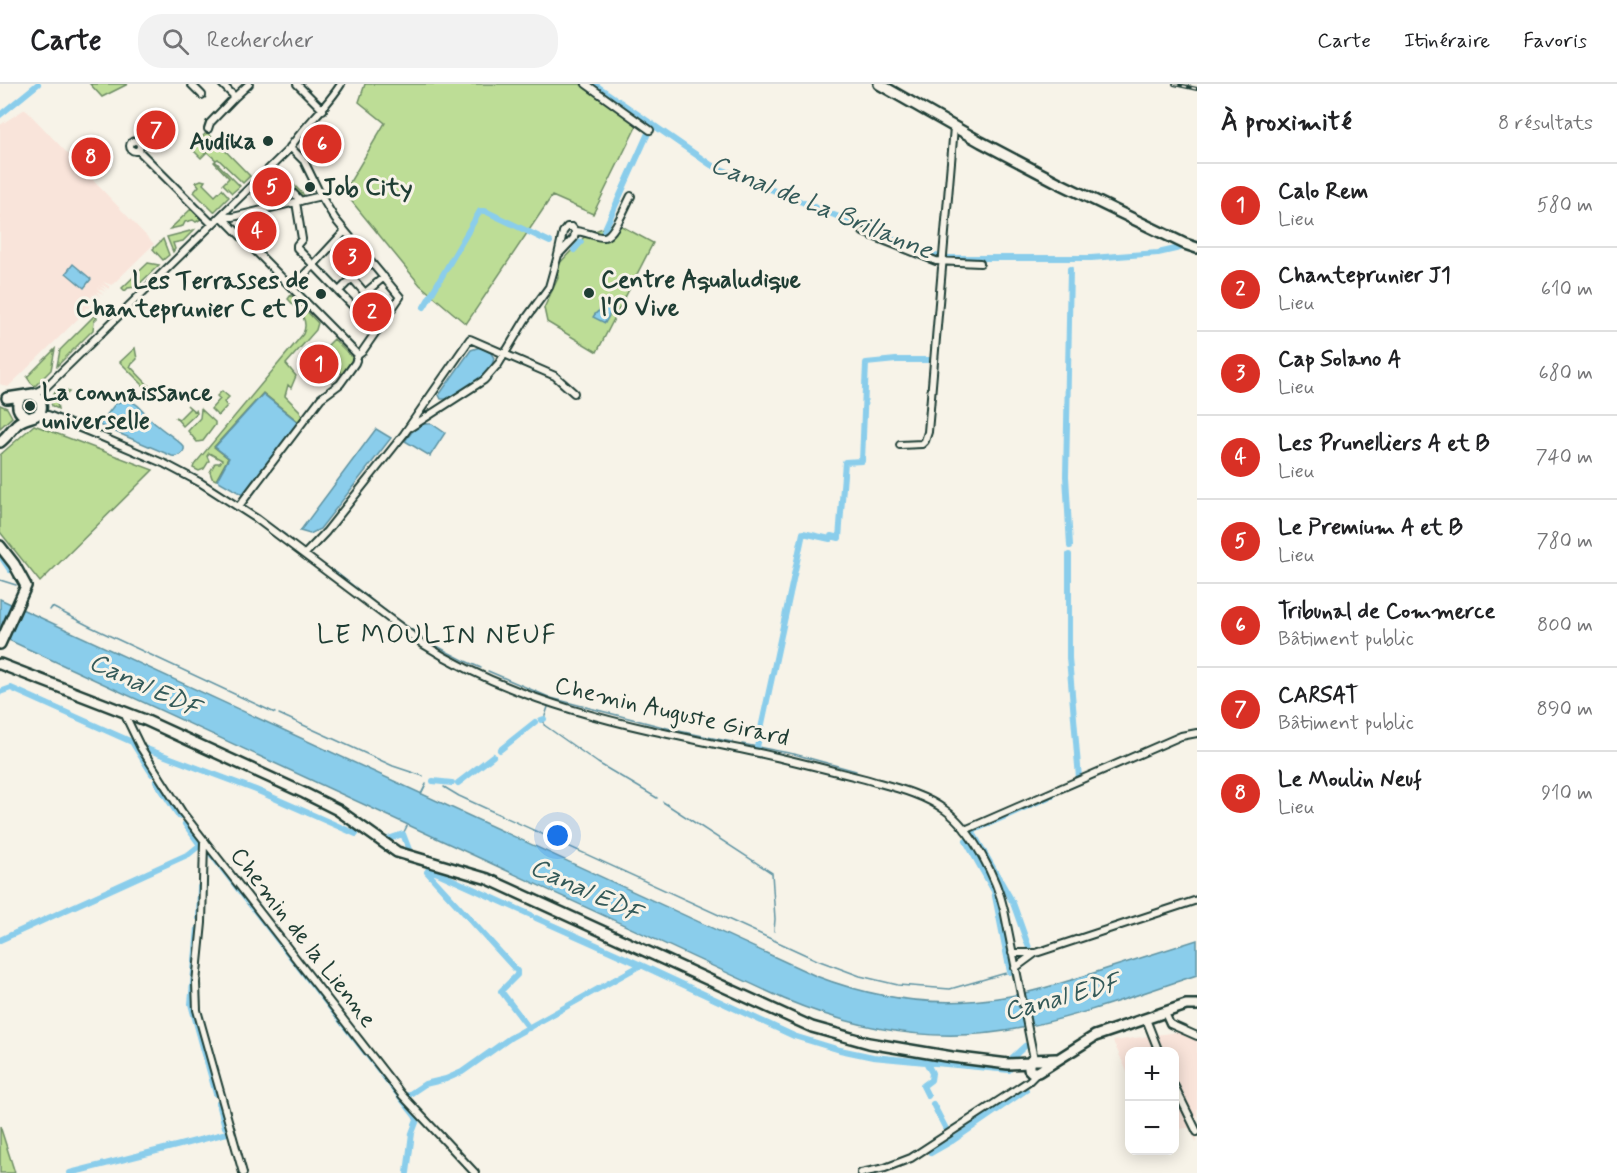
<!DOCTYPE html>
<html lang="fr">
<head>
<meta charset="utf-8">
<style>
	body { margin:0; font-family:Mynerve,sans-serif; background:#f2f2f2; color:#202124 }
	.controls { position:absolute; right:18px; bottom:18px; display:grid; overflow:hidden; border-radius:12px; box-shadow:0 3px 15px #0003 }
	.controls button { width:54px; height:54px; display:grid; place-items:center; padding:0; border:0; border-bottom:2px solid #e0e0e0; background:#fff; color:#202124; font:30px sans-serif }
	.you { position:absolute; left:558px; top:752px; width:21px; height:21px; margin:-15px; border:4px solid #fff; border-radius:50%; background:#1a73e8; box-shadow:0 0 0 9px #1a73e833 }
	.badge { display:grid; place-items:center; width:39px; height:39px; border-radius:50%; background:#d93025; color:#fff; font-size:20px; font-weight:700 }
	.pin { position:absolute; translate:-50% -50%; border:3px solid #fff; box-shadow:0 2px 6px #0006 }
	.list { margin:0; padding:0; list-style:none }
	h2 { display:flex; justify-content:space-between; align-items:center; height:78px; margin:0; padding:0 24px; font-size:26px }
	h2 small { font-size:20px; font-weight:400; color:#757577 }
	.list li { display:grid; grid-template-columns:39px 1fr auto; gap:18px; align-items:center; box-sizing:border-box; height:84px; padding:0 24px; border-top:2px solid #e0e0e0 }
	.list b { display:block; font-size:22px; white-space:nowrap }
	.list p { margin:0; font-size:20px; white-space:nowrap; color:#757577 }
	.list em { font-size:20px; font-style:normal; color:#757577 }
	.icon { flex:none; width:33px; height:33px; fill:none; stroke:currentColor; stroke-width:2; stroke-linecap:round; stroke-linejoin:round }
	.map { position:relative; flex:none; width:1197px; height:1089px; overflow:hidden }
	header { display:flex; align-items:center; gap:36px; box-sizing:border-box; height:84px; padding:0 30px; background:#fff; border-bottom:2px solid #e0e0e0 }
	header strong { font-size:28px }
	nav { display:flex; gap:33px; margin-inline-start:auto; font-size:21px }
	.search { width:420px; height:54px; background:#f2f2f2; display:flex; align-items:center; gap:15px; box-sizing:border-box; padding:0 21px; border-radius:24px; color:#757577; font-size:22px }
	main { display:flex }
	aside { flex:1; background:#fff }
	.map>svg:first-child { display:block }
	.built { fill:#f9e4da }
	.green { fill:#bddd96; stroke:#6e8d65; stroke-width:1.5 }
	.water { fill:#8acdeb; stroke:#5f93a2; stroke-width:1.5 }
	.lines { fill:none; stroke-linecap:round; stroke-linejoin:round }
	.stream { stroke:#5f93a2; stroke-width:1.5 }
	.canal { stroke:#8acdeb; stroke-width:6 }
	.street-casing { stroke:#1f3d34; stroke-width:10 }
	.secondary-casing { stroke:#1f3d34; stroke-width:14 }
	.street { stroke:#f7f3e8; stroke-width:6 }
	.secondary { stroke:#f7f3e8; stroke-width:9 }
	.rail-casing { stroke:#1f3d34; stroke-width:4 }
	.rail { stroke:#f7f3e8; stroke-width:1.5; stroke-dasharray:4.5; stroke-linecap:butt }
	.poi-dot { fill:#1f3d34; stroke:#f7f3e8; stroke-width:2 }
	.labels { text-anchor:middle; stroke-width:6; stroke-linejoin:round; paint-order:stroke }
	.poi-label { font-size:24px; font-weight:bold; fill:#1f3d34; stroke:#f7f3e8; text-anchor:start }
	.street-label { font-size:24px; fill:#1f3d34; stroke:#f7f3e8 }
	.water-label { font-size:26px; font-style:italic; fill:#345a59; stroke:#f7f3e8 }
	.quarter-label { font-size:27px; letter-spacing:1.5px; fill:#1f3d34; stroke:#f7f3e8 }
</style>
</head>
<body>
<header>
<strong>Carte</strong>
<div class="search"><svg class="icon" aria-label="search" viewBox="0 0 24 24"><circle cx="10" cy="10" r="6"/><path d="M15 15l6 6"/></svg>Rechercher</div>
<nav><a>Carte</a><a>Itinéraire</a><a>Favoris</a></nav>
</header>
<main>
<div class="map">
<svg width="1197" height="1089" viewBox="0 0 1197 1089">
	<rect width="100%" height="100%" fill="#f7f3e8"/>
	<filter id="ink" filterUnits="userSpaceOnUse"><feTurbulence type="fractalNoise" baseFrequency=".0167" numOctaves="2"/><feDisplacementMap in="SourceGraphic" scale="12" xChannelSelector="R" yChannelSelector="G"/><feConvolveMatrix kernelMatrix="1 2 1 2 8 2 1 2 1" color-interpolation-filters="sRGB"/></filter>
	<g filter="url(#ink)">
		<path class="built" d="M25,25L154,160L112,201L103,198L110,203L109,205L101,200L107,206L99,202L106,208L97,204L103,210L96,207L101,213L94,208L99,214L92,210L97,216L91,212L94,219L93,220L89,214L91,222L90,223L88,217L89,225L86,223L84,229L8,303L0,300V41Z
			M1177,948L1197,956V1059L1189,1044L1176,1045L1175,1043L1174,968H1130L1129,992L1113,957Z"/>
		<path class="green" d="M90,0H128L102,13Z
			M365,0H580L637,41L593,130L552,112L466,240L420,201L344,108L385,39L359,18Z
			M207,48L250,92L243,99L218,75L216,76L207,68L201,74L191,64Z
			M215,77L240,102L232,109L223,100L229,94L214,78Z
			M201,96L205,97L203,100L215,112L222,105L229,113L214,128L194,108L199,102L196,98Z
			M287,98L289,100L291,98L305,112L274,120L269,115Z
			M191,125L201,135L196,138L193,136L185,138L183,142L170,145Z
			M616,139L653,159L597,268L547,238L544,224L558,194L557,182L587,150Z
			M194,146L183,157L173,159L175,165L173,168L167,153Z
			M163,155L169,171L163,176L153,165Z
			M148,179L159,181L136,203L128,204L125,207L122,204Z
			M291,211L318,239L316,246L286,280L296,292L291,304L288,301L285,312L300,327L302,333L299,338L263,309L214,363L228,374L216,396L212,394L210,388L215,379H220L222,376L209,369L207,372L209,377L204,385L199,387L193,384L194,381L303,250C310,235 298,226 288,215Z
			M94,232L97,234L94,237L93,246L57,282L60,266Z
			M334,255L352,273L351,279L342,290L321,268Z
			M135,264L137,275L130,282L150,303H145L120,278Z
			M55,265L51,286L35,302L31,299L27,293Z
			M59,304L69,308L57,319L58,325L52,322L50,315Z
			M222,307L229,313L224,318L227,322L218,332L211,325L220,315L217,312Z
			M0,321L7,324L12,333L0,344Z
			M187,321L194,327L196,326L197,329L183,342L175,333L179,335L190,324Z
			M201,325L215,338V341L203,357L197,358L188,347L200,334Z
			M34,341L153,386L40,498L0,448V371Z
			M0,1042L15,1089H0Z"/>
		<path class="water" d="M73,180L91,195L84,204L66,189Z
			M611,217L616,219L605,239L593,233C598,224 607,225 611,217Z
			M480,263L491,269L494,274C491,294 462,305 446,315H441L439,311L471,266Z
			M263,310L298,338L243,411L217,396L229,374L215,363Z
			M122,317C140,315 144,332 157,341C166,349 176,354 184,363C185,370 179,373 172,372L99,341L115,320Z
			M423,340H432L445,349L430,372L405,357L414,345Z
			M376,345L391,354L320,445L310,450L300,447Z
			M0,515L816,892C876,915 941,924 1004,913C1031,909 1058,900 1084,892C1121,880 1159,868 1197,856V891C1139,910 1081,932 1021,944C940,961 860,947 784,915L0,552Z"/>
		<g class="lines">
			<path class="stream" d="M243,422L286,451
				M333,486C380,522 426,562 481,584
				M14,494L20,503
				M0,496L16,501
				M50,526L52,523L91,543L275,629
				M488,587L551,614L671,645
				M548,623L544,635V641L598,679L657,714
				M279,630L393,682L423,692
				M679,647L732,658
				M742,660L794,670L856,687
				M444,703L459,712L817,876L860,892L898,901L950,905L1006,889
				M421,710L426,700
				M663,718L772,789L775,835L774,847
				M403,750L407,742"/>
			<path class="canal" d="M594,0L711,81L935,172L948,174H1091L1158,169L1180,164
				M0,31L38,0
				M604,147L649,47
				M574,166L581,158
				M424,223L480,127H485L550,158
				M831,452L839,454L845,378L862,377L866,279L896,276H933V271
				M1070,462L1066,392L1070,185
				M0,471L10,486
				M1069,471V574L1079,694
				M0,608L11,604L132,658L152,690
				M541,636L544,635
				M757,663L803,449L830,455
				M144,664L256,706L356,750
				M500,666L535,638
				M156,697L179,732
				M433,697L452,699
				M458,699L493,672
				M385,756L403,750L410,768
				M966,757L994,807L1008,878
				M207,765L415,1032L417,1036L412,1049L407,1089
				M429,785L427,788L517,887V891L501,907L529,944
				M429,785L531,831
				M199,834L200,803
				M198,844L191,920L216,1010
				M0,856L189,770L200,761L185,740
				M1029,864L1013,819L972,747L1053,711
				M641,881L794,952L840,966L873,973L1009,986
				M1009,883L1010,888
				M1012,974L1025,962
				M926,978L932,989L931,996L923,1002L928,1012
				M407,1012L425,1000L446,995L462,988L510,954L641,881L536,834
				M219,1019L225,1043
				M933,1020L946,1045
				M952,1057L1026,1006
				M931,1069L952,1057L951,1055
				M70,1089L227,1049"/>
			<defs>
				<path id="street" d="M191,0L202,11
					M222,0L235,13L249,0
					M297,0L323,26
					M586,0L650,46
					M208,45L210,39L235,13
					M130 62a5 5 0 1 1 10 0a5 5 0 1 1-10 0Z
					M138,66L212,140
					M272,88L275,91
					M284,100L301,117
					M296,118L302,155L297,161V164L377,247
					M221,132L358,271
					M222,132L233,133L321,112
					M575,147C584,147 598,154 604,153C614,152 626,121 631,112
					M863,148L936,177L980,179
					M293,203L345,147
					M339,207L352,194L365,209L384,193
					M356,225L368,213L366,211
					M498,281L525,236L549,203L558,171L563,148L567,143H572L575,147L574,154L558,171
					M33,310L46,303L289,65C304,42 326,24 341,0
					M37,331H48L102,353L165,380L201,399L257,435L423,560C524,624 643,645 759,669C795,677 830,686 865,695C892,703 922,709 945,726C972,745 997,795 1004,826L1034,975
					M411,343L484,296L499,279
					M900,361L922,360L925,357L928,348L954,43
					M239,422L321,314L340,300L355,279L358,271L362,268L400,213L335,135L321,112L304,77L290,63
					M305,470L326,448L404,350L470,255L555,292L574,309
					M123,627L141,664L182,728L402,1011L475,1089
					M965,746L1181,652L1197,649
					M204,758L202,839L196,899L197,926L243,1089
					M1012,869H1036L1197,816
					M1015,884L1034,870
					M1165,929L1170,940L1197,952
					M1146,935L1159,968
					M1174,1001L1197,1048
					M861,1089L885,1084L911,1074L1029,997L1038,988"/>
				<path id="secondary" d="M879,0L981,58L1059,99L1185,160L1197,164
					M21,313C15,321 18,329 27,333
					M0,358C7,353 11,346 17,340C26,330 47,337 40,315L33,310L7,314
					M0,462L14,480L26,502L0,560
					M0,580L145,636L304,709L338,726L397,768L488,795L812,943L869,959L952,973L1008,980L1029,979
					M1056,975L1032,976L1029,979V985L1032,988H1038L1095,952L1186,921H1197"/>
			</defs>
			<use href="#street" class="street-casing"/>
			<use href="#secondary" class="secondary-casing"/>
			<use href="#street" class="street"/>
			<use href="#secondary" class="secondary"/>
			<defs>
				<path id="rail" d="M1174,0L1197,5"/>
			</defs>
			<use href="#rail" class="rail-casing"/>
			<use href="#rail" class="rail"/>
		</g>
	</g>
	<g class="poi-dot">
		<circle cx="268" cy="57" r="6"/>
		<circle cx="310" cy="103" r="6"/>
		<circle cx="589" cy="209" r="6"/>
		<circle cx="321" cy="210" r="6"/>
		<circle cx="30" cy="322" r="6"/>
	</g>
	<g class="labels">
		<g class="poi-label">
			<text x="256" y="65" text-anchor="end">Audika</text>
			<text x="322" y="111">Job City</text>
			<text x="601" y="203">Centre Aqualudique<tspan x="601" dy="28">l'O Vive</tspan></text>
			<text x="309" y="204" text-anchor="end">Les Terrasses de<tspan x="309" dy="28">Chanteprunier C et D</tspan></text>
			<text x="42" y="316">La connaissance<tspan x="42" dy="28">universelle</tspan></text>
		</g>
		<g class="street-label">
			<text transform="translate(672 627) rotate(13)" y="8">Chemin Auguste Girard</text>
			<text transform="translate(304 853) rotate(52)" y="8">Chemin de la Lienne</text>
		</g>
		<g class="water-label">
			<text transform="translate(822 122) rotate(22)" y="9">Canal de La Brillanne</text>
			<text transform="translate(145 600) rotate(25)" y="9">Canal EDF</text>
			<text transform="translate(586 805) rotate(25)" y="9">Canal EDF</text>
			<text transform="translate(1061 912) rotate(-15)" y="9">Canal EDF</text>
		</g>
		<g class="quarter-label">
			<text x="437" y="559">LE MOULIN NEUF</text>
		</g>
	</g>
</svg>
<div class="controls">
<button>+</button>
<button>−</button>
</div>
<div class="you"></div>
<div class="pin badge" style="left:319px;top:280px">1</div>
<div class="pin badge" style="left:372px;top:228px">2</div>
<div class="pin badge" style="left:352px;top:173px">3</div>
<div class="pin badge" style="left:257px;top:147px">4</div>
<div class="pin badge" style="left:272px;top:103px">5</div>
<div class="pin badge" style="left:322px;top:60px">6</div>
<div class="pin badge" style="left:156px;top:46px">7</div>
<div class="pin badge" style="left:91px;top:73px">8</div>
</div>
<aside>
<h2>À proximité<small>8 résultats</small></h2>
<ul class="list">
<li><span class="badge">1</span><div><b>Calo Rem</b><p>Lieu</p></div><em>580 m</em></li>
<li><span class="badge">2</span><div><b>Chanteprunier J1</b><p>Lieu</p></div><em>610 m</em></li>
<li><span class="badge">3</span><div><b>Cap Solano A</b><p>Lieu</p></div><em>680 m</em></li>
<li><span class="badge">4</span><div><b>Les Prunelliers A et B</b><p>Lieu</p></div><em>740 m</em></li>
<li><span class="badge">5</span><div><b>Le Premium A et B</b><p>Lieu</p></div><em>780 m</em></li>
<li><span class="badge">6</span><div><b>Tribunal de Commerce</b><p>Bâtiment public</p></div><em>800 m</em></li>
<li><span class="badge">7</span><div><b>CARSAT</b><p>Bâtiment public</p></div><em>890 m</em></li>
<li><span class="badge">8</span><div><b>Le Moulin Neuf</b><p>Lieu</p></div><em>910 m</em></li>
</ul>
</aside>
</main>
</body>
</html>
